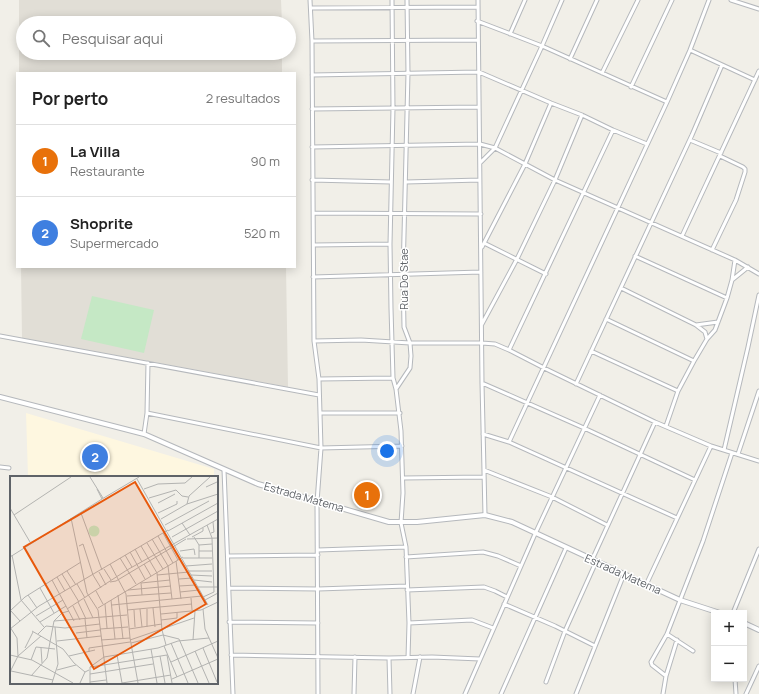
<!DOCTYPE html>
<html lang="pt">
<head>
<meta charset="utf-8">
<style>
	body { margin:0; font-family:Manrope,sans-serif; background:#f6f6f6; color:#222 }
	.controls { position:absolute; right:12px; bottom:12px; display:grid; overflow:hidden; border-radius:0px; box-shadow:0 2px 10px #0003 }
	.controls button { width:36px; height:36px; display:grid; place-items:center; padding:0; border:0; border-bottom:1px solid #e0e0e0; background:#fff; color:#222; font:20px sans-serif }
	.you { position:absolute; left:387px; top:451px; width:14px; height:14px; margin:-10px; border:3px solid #fff; border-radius:50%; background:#1a73e8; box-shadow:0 0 0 6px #1a73e833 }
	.badge { display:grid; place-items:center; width:26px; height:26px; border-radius:50%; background:#1a73e8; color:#fff; font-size:13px; font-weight:700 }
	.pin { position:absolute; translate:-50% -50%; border:2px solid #fff; box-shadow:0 1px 4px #0006 }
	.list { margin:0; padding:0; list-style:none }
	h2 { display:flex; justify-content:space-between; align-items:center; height:52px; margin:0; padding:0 16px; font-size:17px }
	h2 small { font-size:13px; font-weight:400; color:#767676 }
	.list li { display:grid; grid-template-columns:26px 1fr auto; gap:12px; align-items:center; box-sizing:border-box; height:72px; padding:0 16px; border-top:1px solid #e0e0e0 }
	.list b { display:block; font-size:15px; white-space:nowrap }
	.list p { margin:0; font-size:13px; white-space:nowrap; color:#767676 }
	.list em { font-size:13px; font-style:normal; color:#767676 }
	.icon { flex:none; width:22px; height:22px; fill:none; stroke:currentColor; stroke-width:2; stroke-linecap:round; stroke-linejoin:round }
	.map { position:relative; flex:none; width:759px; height:694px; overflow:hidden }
	.search { position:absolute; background:#fff; box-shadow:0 2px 10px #0003; left:16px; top:16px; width:280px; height:44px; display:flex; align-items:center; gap:10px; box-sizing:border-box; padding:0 14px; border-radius:22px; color:#767676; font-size:15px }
	.panel { position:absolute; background:#fff; box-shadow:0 2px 10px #0003; left:16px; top:72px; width:280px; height:196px; border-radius:0px }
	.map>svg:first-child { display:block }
	.commercial { fill:#fef7e0 }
	.education { fill:#e1ded6 }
	.green { fill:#c5e8c5 }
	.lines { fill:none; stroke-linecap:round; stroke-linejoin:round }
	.minor-casing { stroke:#b5b8bc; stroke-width:5 }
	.tertiary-casing { stroke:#b5b8bc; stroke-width:6 }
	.minor { stroke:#fff; stroke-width:3 }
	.tertiary { stroke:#fff; stroke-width:4 }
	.labels { text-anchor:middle; stroke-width:3; stroke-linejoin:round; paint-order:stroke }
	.street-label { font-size:11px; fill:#5f6368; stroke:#fff }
	.inset-road { fill:none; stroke:#b3b3b1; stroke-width:1 }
	.view { fill:#e8590c; fill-opacity:0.15; stroke:#e8590c; stroke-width:2 }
	.inset-edge { fill:none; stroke:#5f6368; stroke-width:2 }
</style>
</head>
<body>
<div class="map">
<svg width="759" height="694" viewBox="0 0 759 694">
	<rect width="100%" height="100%" fill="#f1efe8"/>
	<path class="commercial" d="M26,413L214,469V477H28Z"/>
	<path class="education" d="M19,0H281L282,23H23V53H282V73H19Z
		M21,267H286L288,387L22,338Z"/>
	<path class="green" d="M92,296L154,310L144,353L81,339Z"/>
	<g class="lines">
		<defs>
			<path id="minor" d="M310,0L312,41L314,341L319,379L321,448L317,502L318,694
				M392,0L393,108L390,244L391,308L393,378L396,389L401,431L403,493L401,523L406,547L409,623L408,658
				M478,0L482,383L485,515
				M731,0L759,9
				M311,8L478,7
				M477,21L542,46L667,102
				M510,34L525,0
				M312,41L478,40
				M690,50L755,80
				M570,59L597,0
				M602,73L638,0
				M312,75L479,72L551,103L582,115L613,130L647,144
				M631,87L672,0
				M312,109L479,107
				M690,140L721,153
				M312,147L480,144L495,148L555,180L735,260L759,274
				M480,163L495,148L542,46L562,0
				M312,180L391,182
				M406,182L480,180
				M314,213L481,214
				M682,236L759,71
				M484,243L546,274
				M314,245L390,244
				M482,247L525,164L551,103
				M712,250L736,200L745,172V169L743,167L720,156
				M635,256L727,298
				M313,277L481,272
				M732,280L748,267
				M621,288L696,325L705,332L707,339
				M606,319L694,361
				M482,324L517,259L555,180L582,115
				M696,325L718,322
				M0,336L319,395
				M314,341L361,340L410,343H482L495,344L509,350L544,368L655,422L711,446L759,461
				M509,350L613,130
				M591,351L678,391
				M319,379L393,378
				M482,383L584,428L695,480
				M576,384L692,135L722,65
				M396,389L410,368L411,356L410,343L404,327L403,275L408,73L407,0
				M147,413L148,363
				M320,413H400
				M666,426L678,391L694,361L707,339L715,330L727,298L732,280L735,260
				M144,434L147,413L321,448L402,446
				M483,434L509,442L677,518
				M509,442L667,102L690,50L709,0
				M724,450L748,347L759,295
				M738,454L759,391
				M0,467L9,468
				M224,470L233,694
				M484,470L552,497L607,525
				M403,478L484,477
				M318,550L406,547
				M228,556L318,555
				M406,557L483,552L498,556L521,566
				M592,560L655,422
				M646,585L711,446
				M229,588L318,589L407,586
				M407,590L484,587L495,591L507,597
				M504,604L555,626L595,646
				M733,613L759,549
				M229,622L318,623
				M409,623L472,620L493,628
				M667,634L693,651
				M231,655L389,658L432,657L480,659
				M389,658L390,694
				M666,676L652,665L651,662L667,634L703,541L732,453
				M735,679L736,694
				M546,682L565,631L596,562
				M354,694L355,657
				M413,694L420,657
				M465,694L535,534L600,395
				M501,694L566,548
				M576,694L624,574
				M663,694L666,676L677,640
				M746,694L759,666"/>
			<path id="tertiary" d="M0,397L144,434L258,484L389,522H417L485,515L512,522L680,600L720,613
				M744,623L759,630"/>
		</defs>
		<use href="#minor" class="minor-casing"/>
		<use href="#tertiary" class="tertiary-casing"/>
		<use href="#minor" class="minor"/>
		<use href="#tertiary" class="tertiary"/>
	</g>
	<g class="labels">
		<g class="street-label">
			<text transform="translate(404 279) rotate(-90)" y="4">Rua Do Stae</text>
			<text transform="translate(304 497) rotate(16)" y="4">Estrada Matema</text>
			<text transform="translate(623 574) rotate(24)" y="4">Estrada Matema</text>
		</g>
	</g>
	<g transform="translate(10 476)">
		<rect width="208" height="208" fill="#f1efe8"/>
		<path d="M78.5 55a5.5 5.5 0 1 1 11 0a5.5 5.5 0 1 1-11 0Z" fill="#c5e8c5"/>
		<path class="inset-road" d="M80,1L93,22M127,3L198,129M196,11L207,6M87,13L92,23L129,1M134,13L148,8L175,7L182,1M139,22L166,14L172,20L178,21M148,27L165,18M177,28L179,20L200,1M0,32L20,66M71,37L92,94M148,37L167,28V25M4,39L61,1M61,42L77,117L88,134L97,207M151,43L177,28L208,18M172,47L180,59M155,49L199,25M197,49L202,62L204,116M158,55L208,27M153,57L168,84M201,57L204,56L203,46M148,60L163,87M162,61L208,35M182,61L193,55V52M184,61L189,69V82M142,63L158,90L162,123M177,63L208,62M137,67L153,93M189,69L202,68M69,70L73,68L83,99L91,112M131,70L147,97L152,154L156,169M125,73L132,86M170,75L184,73L185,79M189,75H202M120,76L135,103M2,79L11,124L34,151M115,79L122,91M0,81L92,23M110,82L126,108M173,82H202M166,85L171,123M100,88L116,118L120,162L128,207M134,88L141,100M176,90L202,88M94,93L101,104M57,95L66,109M179,95H202M89,96L96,109M52,98L69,126M147,99L179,96M181,99L202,100M47,101L55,115M169,103L182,102M42,104L64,145M184,104L202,106M100,106L106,105L176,63M131,107L160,104M131,107L132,119M67,108L75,122M169,110L186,109M187,111H208M30,112L44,137M118,114L161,110M86,115L93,128M170,116L189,114M18,119L27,132M108,119L113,163M117,120L161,117M193,121L204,116M181,122L182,134M74,123L83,142M101,124L105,163M195,124L208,117M68,126L76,143M95,128L97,152M102,129L192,120M63,130L70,144M88,132L173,81M143,132L145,151M57,133L117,94L208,43M130,133L132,151M137,133V151M193,133L195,153L208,182M117,134L182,128M124,134L125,151M0,135L15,121L71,86M1,135L10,145M151,138L191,134L208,126M26,140L53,124M75,143L77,162M151,144L167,142V136M44,145L117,139M30,146L56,130M0,151L7,162L8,180M0,153L29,130L158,54M90,153L118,151M119,153L152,148M22,155L53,173L64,187L75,196L79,194M66,157L90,154M28,158L36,150L55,152L90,148M91,164L120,162M120,164L184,142M183,164L185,135M47,165L91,160M121,167L153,159L169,163L188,207M161,167L178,207M154,170L167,201M15,172L23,156M31,172L32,187M193,172L207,206M141,173L147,207M185,175L199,207M79,176V172L120,166M0,179L22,184L63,207M107,179L112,207M59,180L85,174M150,180L155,207M21,184L26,171L45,173M161,186L208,165M81,191L157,179L162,207M47,194L66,189M1,195L43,204M0,196L8,180L31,160M80,198L143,188M21,200L37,182L44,145L52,137L59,135M162,203L208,183M80,206L96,204M42,207L48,188L45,151M70,207L75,196M80,207V191L94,181L148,172L168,165L199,162M112,207L161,199"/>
		<path class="view" d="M125,6L196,128L84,193L14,71Z"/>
		<rect width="208" height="208" class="inset-edge"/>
	</g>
</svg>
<div class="controls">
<button>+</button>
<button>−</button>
</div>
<div class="you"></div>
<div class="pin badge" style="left:367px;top:495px;background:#e8710a">1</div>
<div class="pin badge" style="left:95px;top:457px;background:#3f7fe0">2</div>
<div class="search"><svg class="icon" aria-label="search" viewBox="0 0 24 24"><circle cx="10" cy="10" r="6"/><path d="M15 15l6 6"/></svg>Pesquisar aqui</div>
<section class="panel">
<h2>Por perto<small>2 resultados</small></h2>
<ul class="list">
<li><span class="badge" style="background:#e8710a">1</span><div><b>La Villa</b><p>Restaurante</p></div><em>90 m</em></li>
<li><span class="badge" style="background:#3f7fe0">2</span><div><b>Shoprite</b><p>Supermercado</p></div><em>520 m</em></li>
</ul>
</section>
</div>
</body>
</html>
